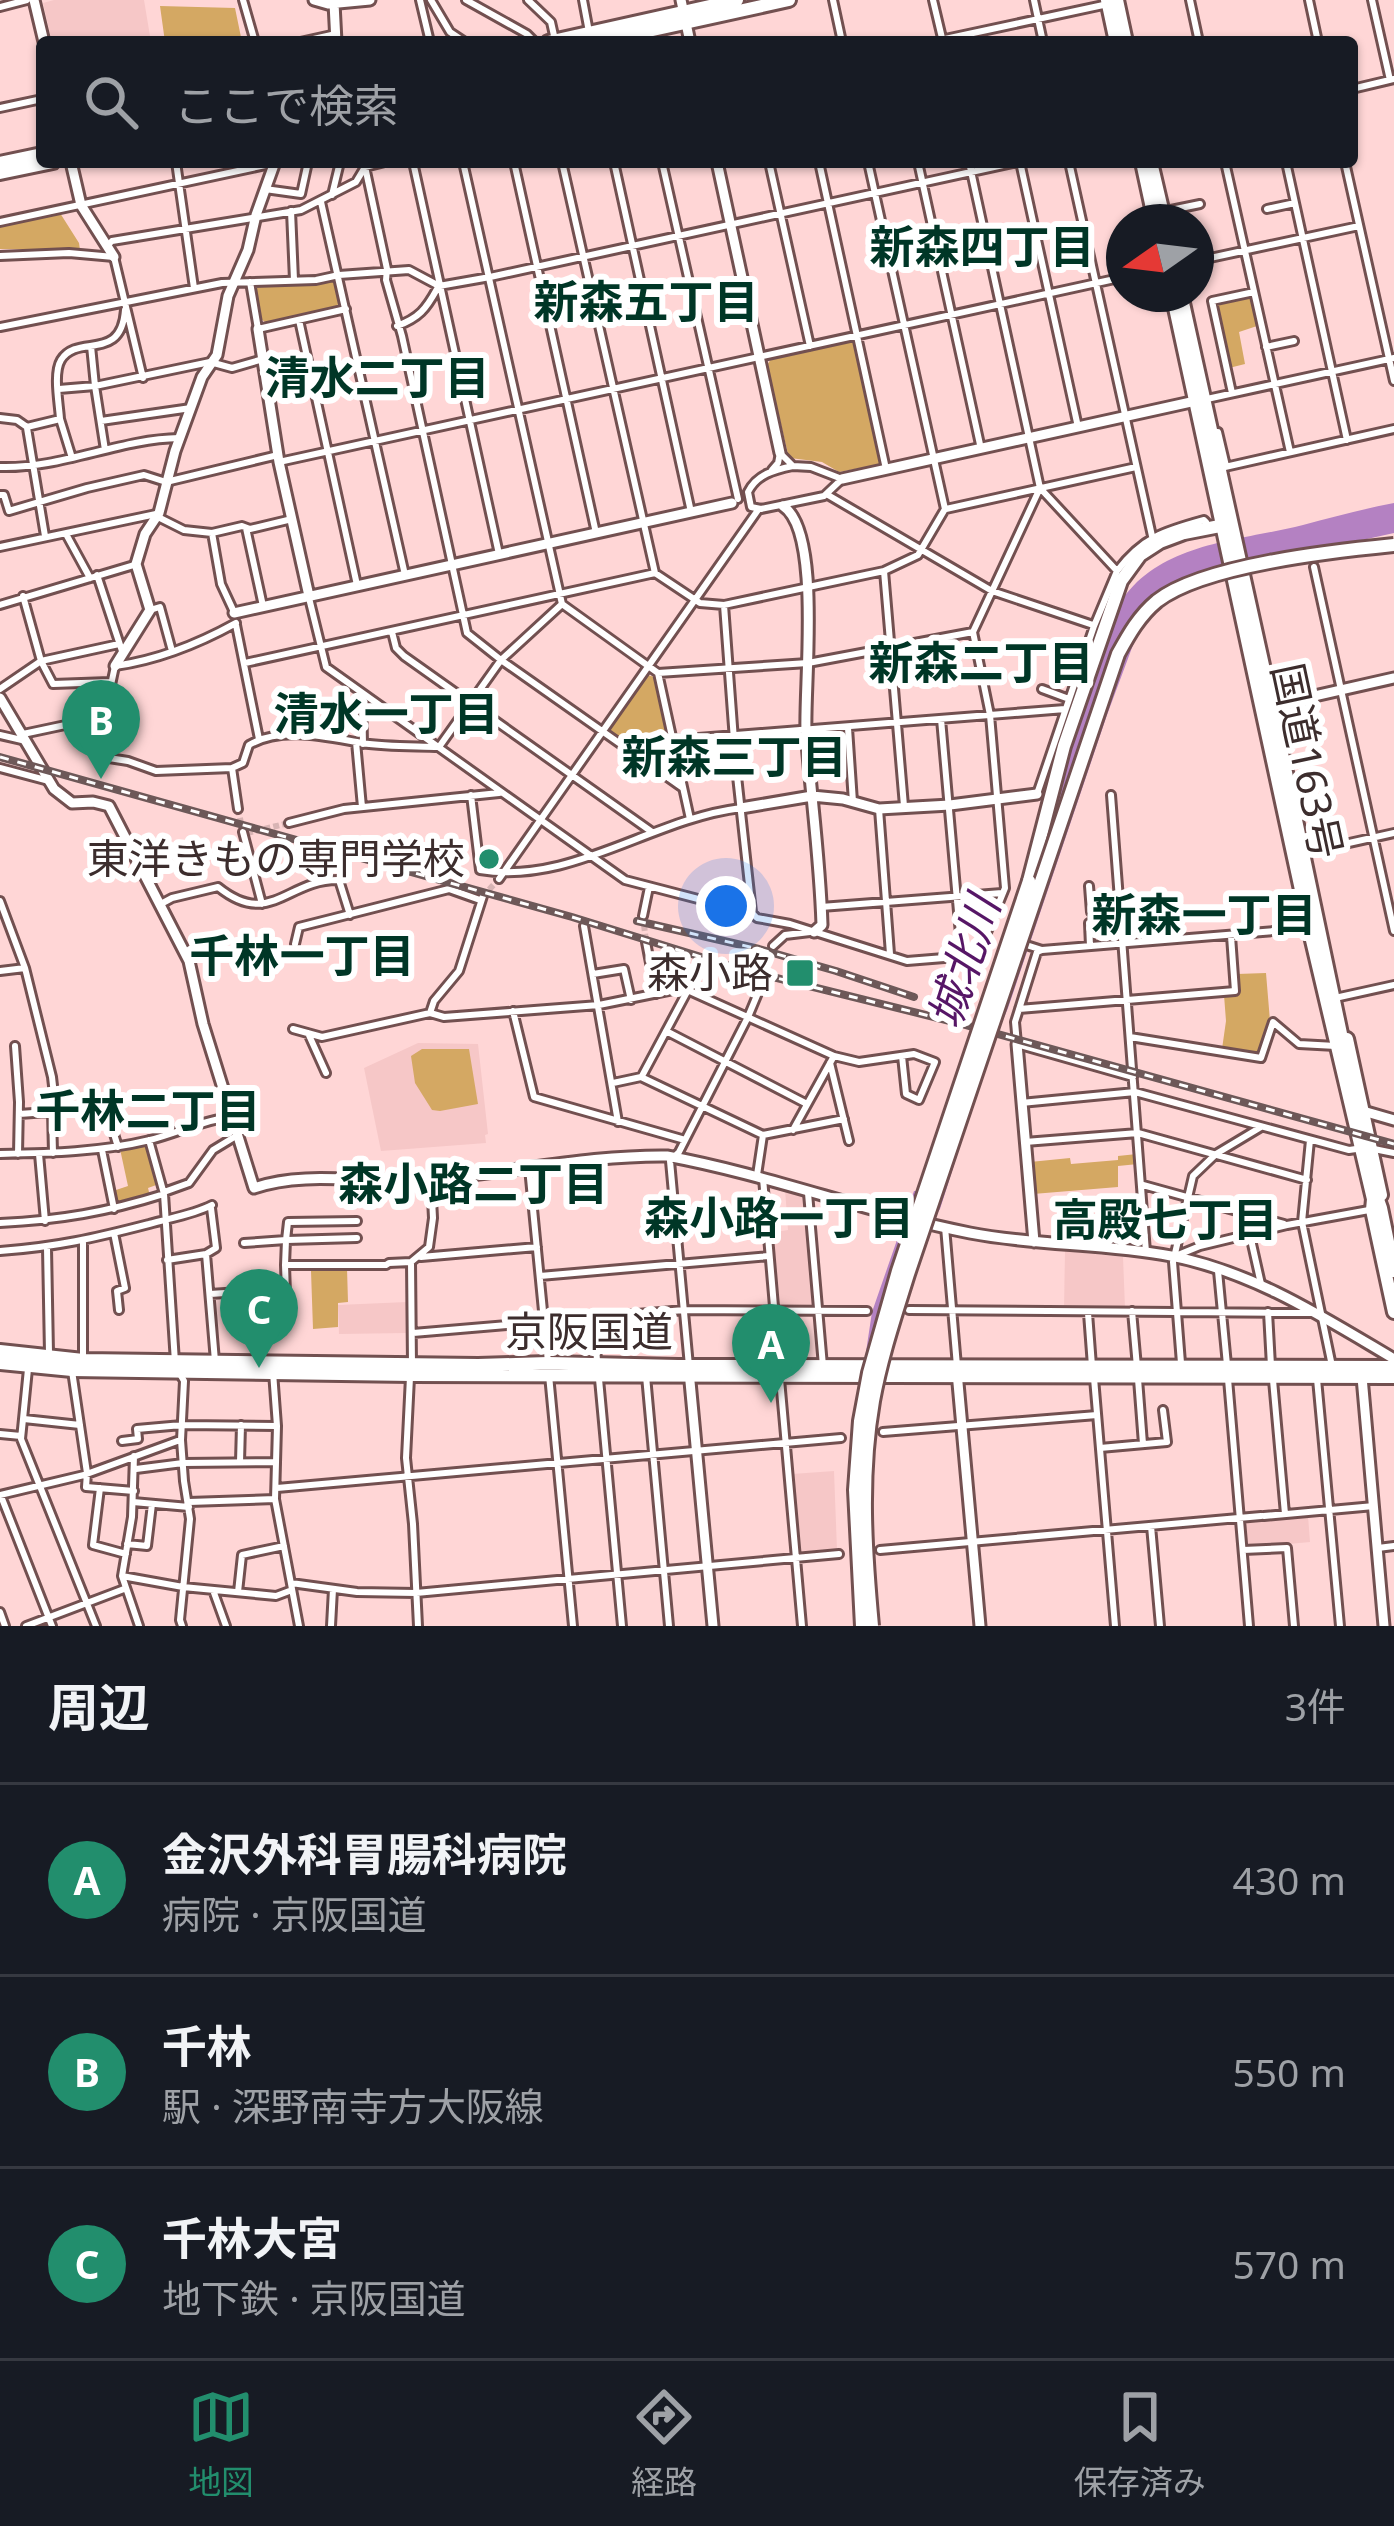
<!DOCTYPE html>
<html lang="ja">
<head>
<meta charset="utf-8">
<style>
	body { margin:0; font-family:"Noto Sans","Noto Sans JP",sans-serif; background:#20242c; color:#f1f3f6 }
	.compass { position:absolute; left:1106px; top:204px; width:108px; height:108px; border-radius:50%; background:#171b24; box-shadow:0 3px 9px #0004; rotate:256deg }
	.you { position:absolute; left:726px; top:906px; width:42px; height:42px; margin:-30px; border:9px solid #fff; border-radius:50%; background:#1a73e8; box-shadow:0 0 0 18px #1a73e833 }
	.badge { display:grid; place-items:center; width:78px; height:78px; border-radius:50%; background:#228e6d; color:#fff; font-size:39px; font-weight:700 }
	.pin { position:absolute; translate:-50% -99px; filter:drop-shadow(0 3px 6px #0008) }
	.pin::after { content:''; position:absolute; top:63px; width:42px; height:36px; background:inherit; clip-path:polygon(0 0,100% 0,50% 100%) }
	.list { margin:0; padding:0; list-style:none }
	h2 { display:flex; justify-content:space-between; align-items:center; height:156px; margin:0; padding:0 48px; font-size:51px }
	h2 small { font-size:39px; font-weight:400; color:#9ea1a6 }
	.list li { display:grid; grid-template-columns:78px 1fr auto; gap:36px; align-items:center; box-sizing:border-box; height:192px; padding:0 48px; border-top:3px solid #363941 }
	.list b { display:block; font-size:45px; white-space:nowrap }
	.list p { margin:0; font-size:39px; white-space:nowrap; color:#9ea1a6 }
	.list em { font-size:39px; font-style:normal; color:#9ea1a6 }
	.icon { flex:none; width:66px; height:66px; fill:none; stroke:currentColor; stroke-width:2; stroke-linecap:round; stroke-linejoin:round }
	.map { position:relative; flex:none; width:1394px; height:1626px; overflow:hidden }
	.search { position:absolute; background:#171b24; box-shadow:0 3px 9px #0004; left:36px; right:36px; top:36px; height:132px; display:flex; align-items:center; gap:30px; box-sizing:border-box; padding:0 42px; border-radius:12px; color:#9ea1a6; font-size:45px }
	.sheet { height:732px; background:#171b24 }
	nav { display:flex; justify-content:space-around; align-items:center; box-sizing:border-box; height:168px; border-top:3px solid #363941; background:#171b24; font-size:33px; color:#9ea1a6 }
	nav a { display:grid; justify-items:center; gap:6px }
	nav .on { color:#228e6d }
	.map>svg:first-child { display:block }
	.built { fill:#f6c7c7 }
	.green { fill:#d4a863 }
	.water { fill:#b481c2 }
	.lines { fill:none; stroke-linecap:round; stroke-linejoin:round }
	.street-tunnel { stroke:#d8b4b4; stroke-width:6; stroke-dasharray:6 3; stroke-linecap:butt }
	.street-casing { stroke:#725050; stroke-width:12 }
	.secondary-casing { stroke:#725050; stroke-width:15 }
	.highway-casing { stroke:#725050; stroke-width:18 }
	.street { stroke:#fff; stroke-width:6 }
	.secondary { stroke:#fff; stroke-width:9 }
	.highway { stroke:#fff; stroke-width:12 }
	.rail-casing { stroke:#6d5858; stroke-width:8 }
	.rail { stroke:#fff; stroke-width:3; stroke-dasharray:9; stroke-linecap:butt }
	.highway-bridge-casing { stroke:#725050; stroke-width:18; stroke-linecap:butt }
	.highway-bridge { stroke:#fff; stroke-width:12 }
	.poi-dot { fill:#228e6d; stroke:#fff; stroke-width:4.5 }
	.labels { text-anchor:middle; stroke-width:12; stroke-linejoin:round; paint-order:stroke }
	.street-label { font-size:42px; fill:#3c2d2d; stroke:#fff }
	.poi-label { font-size:42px; fill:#3c2d2d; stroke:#fff; text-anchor:end }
	.neighbourhood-label { font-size:45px; font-weight:bold; fill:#003626; stroke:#fff }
	.water-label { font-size:45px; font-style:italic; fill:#561666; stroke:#fff }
</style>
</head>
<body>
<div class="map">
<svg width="1394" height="1626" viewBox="0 0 1394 1626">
	<rect width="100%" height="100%" fill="#ffd6d6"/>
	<path class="built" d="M54,0H144L151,42H52L43,3Z
		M418,1043L478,1044L488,1134L485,1135L486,1143L381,1151L364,1068Z
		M785,1189L805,1194L816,1306H776L770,1233L788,1230Z
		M1065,1251L1123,1257L1125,1308L1064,1309Z
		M407,1302V1333L339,1334L338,1305Z
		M834,1471L837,1550L798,1554L792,1474Z
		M1308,1516L1310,1542L1244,1548L1242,1521Z"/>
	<path class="green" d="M160,6L235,8L242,42H165Z
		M60,213L79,243L80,250L0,249V225Z
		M333,280L336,281L340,301L337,306L265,322L261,319L256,289L259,285Z
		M1250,295L1257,326L1239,332L1245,364L1229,368L1216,307L1218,302Z
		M851,342L855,344L881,464L839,472L822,462L790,458L788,454L767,365L771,359Z
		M647,675L655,677L676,774L672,776L611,733L610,728Z
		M1266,973L1270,1021L1261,1053L1222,1049L1226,1021L1224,995L1238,993L1237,974Z
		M422,1049H469L478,1104L440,1111L432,1110L415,1083L411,1056Z
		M146,1143L159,1184L148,1188L150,1196L116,1206L113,1191L128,1186L120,1149Z
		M1137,1154L1138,1164L1118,1166V1187L1033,1194L1030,1162L1070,1158L1071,1164L1118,1160V1156Z
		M347,1268L348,1302L338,1303V1327L313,1329L311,1271L314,1269Z"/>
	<path class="water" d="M1394,503V533L1191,578L1143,618L1107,715L1008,1008L992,1046L940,1209L934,1218L930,1236L892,1339L876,1424L869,1479L868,1519L877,1626H856L849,1512L856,1396L861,1385L872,1312L914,1191H918L1108,637C1108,624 1113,614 1120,603C1159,542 1240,541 1303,525C1333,517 1363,509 1394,503Z"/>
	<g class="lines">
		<path class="street-tunnel" d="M238,809L243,832
			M247,833L289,823
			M483,896L499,879
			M643,916L646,942
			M763,981L773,946"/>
		<defs>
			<path id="street" d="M243,0L255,42
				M420,0L430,42
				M431,0L450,32L465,42
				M466,0L527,34L535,42
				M528,0L551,22L555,40
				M583,0L589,32
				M833,0L842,42
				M933,0L942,38
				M1034,0L1043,42
				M1190,0L1199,42
				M1309,0L1318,42
				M1372,0L1390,80
				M0,7L27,0
				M300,42L336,34
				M931,42L1108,4
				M1352,89L1394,79
				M0,108L42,99
				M176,162L194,288
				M364,162L387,269L386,280L402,336L467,633L501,660L683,788
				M413,162L499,554
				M463,162L562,604L658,673L808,663L973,632
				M514,162L596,533
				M562,162L655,573L700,603L724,605L884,571L918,555L945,509L868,162
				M614,162L691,512
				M662,162L738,499
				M769,162L810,346
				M819,162L886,469
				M918,162L981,449
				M969,162L1040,488L1117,571L1094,626L1037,794
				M1020,162L1078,427
				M1069,162L1152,536
				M1225,162L1290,452
				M1286,162L1347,440
				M1345,162L1394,381
				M265,189L301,194L308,162
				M332,195L340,162
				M321,202L405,575
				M1267,209L1295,203
				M291,211L294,280
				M1166,211L1200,204
				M0,222L275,163
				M1196,231L1198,230
				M108,245L112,241L301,210L356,182L365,167L385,162
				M0,256L69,253L114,257L143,378
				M1196,261L1359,226
				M250,282L258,329L346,309
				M299,320L357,585
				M397,326C419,318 426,309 437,289
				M0,327L222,283L316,280L339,275L409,270L439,286L490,277L1017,162
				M91,346L95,386L210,362L232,368L263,359
				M1266,347L1294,341
				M59,389L95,386L105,450
				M1232,393L1212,301L1254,292
				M1207,399L1394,358
				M0,418L17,420L27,427L60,419C59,403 53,373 61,360C78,333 121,363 125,310
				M60,419L72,458
				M101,421L191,408
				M27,428L45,536
				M1215,432H1218L1226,466
				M279,462L1124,277
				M793,466L811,467L842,479L824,496L761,509L751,507L748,492C757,474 774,470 793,466Z
				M0,467C61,469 119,439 179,438
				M1225,467L1394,429
				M772,470L778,463L780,453L793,466
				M0,495H4L9,511L87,488L144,475L166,482L278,455
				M828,495L992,591L1093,625
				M946,509L1136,467
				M158,517L184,530L212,533L242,526L250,529L292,519
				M246,528L263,606
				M212,533L221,584L234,612
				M66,534L90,578
				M0,547L156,514
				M1314,567L1394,931
				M884,571L904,806
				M1117,571C1143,537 1164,531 1204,520L1206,522
				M97,575L123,654
				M23,596L41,661L53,684L110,682
				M309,598L326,667L625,880L752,913L757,918L790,924L907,961L969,956L979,952L1005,888L990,715L973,632L1040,488
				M0,605L134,565
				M724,605L736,767L752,912
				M150,610L160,607L172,651
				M236,623C198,644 158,660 115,666L96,756L128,761L156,771L232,768L243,763L249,745C282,726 326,737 362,743C387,747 414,746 439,747L501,660L562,604
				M236,625L259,739
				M392,632L396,648L404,656L652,832
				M245,663L655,573
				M658,673L690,819
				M0,689L41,661L119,644
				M1042,689L1069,699
				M362,693L363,744
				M941,719L962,957
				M848,728L853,802
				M23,734L103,717
				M0,735L26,741
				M673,740L1065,709
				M356,742L362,807
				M0,768L49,781
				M232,768L238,809
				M471,795L480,870C572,885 651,819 741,808
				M1111,795L1146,1252
				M879,809L890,954
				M289,823L344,809L499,793
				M243,832L262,904
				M1304,853L1394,833
				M499,879L758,510
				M1089,886L1091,912
				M0,901L25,968L52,1077L56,1112
				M159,905L172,898L218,887C270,929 287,879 339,880L350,915
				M821,907L1002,893
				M643,916L649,887
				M1089,923L1090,946
				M584,926L618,1122
				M646,942L656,994
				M1020,943L1042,950L1311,928
				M295,944L299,927L449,889L480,900
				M773,946L785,935L810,932
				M1042,950L1037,952L1015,1022L1017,1044L1133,1077
				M0,971L25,968
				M593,974L624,969L631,1000
				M1335,998L1394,985
				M1019,1009L1235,991L1231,936
				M513,1011L534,1097L685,1140
				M430,1013L434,1001L459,971L483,896
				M293,1029L322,1037L430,1013L444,1017L599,1005L683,988L834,1056L859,1062L914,1054L935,1062L919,1100L906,1094L902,1056
				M666,1031L807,1104
				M308,1033L326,1073
				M1130,1037L1261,1058L1273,1022L1299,1044L1336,1046
				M15,1046L19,1102L18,1154
				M830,1063L849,1141
				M642,1076L688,990
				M613,1083L641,1077L763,1135
				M1021,1103L1135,1092L1349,1150L1356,1149
				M52,1112L53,1153
				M19,1114L106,1108L118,1147
				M793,1130L834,1056
				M149,1140L164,1194L175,1362
				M1310,1140L1302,1222L1332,1366
				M1025,1142L1138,1133L1307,1180
				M1374,1149L1394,1153
				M102,1150L114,1209
				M0,1154C51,1153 100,1152 150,1140C178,1133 203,1120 231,1117
				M39,1154L45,1221
				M529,1168L548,1362
				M757,1175L763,1135L844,1119
				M763,1178L779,1365
				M1143,1185L1284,1224
				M164,1192L189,1183L213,1150L236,1136
				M808,1193L823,1366
				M0,1223C60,1220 107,1212 164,1194
				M945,1227L957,1366
				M114,1233L125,1288L117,1291L119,1310
				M1250,1235L1261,1284
				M286,1240L288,1222L357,1221
				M287,1240L357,1238
				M244,1243L286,1240L285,1265H386L389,1263L411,1262
				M47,1248L49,1353
				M0,1251C56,1247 95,1238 149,1224C170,1218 192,1215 212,1205
				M206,1254L215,1361
				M1178,1255L1200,1246L1287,1225L1369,1210
				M421,1257L537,1247
				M167,1260L206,1254L216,1248L211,1208
				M285,1265L286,1294
				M1218,1271L1227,1365
				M540,1276L769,1256
				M210,1294L256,1291
				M909,1310L1314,1313
				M1132,1311L1137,1367
				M1268,1312L1271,1366
				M1088,1313L1092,1366
				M594,1317L597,1361
				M413,1333L684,1310L867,1311
				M83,1360V1243
				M1181,1363L1173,1262L1193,1176L1216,1154L1261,1127
				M412,1364L411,1262L429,1247L433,1218L431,1179
				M689,1366L670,1161L679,1152L748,1017L763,981
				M28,1369L21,1439L96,1626
				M72,1371L87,1473L86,1487L134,1491
				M273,1372L277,1426L275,1499L299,1626
				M180,1374L184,1381L181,1440L184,1481L190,1519L180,1620L182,1626
				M549,1375L573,1626
				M646,1376L669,1626
				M410,1377L406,1458L413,1524L418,1626
				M1094,1378L1115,1626
				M599,1379L622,1626
				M780,1379L802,1626
				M1138,1379L1143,1444
				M1228,1379L1249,1626
				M1317,1379L1340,1626
				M1273,1380L1285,1514
				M24,1419L80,1425
				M883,1432L1097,1415
				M0,1434L21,1436
				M122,1441L138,1439L137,1429L182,1425L276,1426
				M1100,1448L1167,1442L1163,1410
				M134,1456L132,1517L122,1576L139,1626
				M240,1462L241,1425
				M136,1469L183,1463L276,1462
				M100,1488L93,1545L126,1554
				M277,1488L841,1438
				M0,1495L84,1475L180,1440
				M1,1496L52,1626
				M133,1502L189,1507
				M189,1502L275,1499
				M1264,1516L1374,1506
				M1151,1526L1160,1626
				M127,1544L147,1546L152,1504
				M1378,1548L1394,1546
				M880,1550L1261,1516
				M1243,1550L1287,1548L1294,1626
				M122,1576L183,1587L276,1596L292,1590
				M291,1583L357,1592L416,1593L839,1554
				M213,1590L226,1626
				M238,1592L242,1555L284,1546
				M0,1612L5,1626
				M26,1626L124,1589
				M331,1626L333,1589"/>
			<path id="secondary" d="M34,0L44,42
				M314,0L328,4L370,0
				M681,0L690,42
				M334,3L336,42
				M71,162L81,205L114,257
				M717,162L780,453
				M258,329L279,462L309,596
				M842,479L1200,400
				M783,506C822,531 804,685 806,731C811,796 820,860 822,925L814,932
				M234,613L732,503
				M115,666L150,610L136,564L145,534L159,513L175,451L202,377L217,355L228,296L248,250L256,215L275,162
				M0,698L54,789L72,803L93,802L109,806L189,961L203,1024L254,1188C305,1170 366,1184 419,1180C502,1175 584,1155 667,1156C770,1175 868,1213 970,1233C1036,1246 1104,1243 1171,1256C1254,1272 1323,1317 1394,1359
				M1270,706L1394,678
				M741,808L812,796L843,799L879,809L950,805L1037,794
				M1017,1044L1034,1242
				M1363,1111L1394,1120
				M689,1371L713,1626
				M957,1372L980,1626
				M1362,1377L1384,1626"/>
			<path id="highway" d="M1107,0L1116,42
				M1117,0L1126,42
				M548,42L737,0
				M598,42L789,0
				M1142,162L1155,222
				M1151,162L1165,222
				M0,163L42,154
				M0,173L53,162
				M1172,294L1311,936L1373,1199L1372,1210L1394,1312
				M1181,294L1272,706L1344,1048
				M1029,881L1064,746L1121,581L1140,555L1160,542L1184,533L1230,524
				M1347,1039L1381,1195
				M1375,1191L1381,1208L1394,1271
				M0,1351L83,1360L478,1365L548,1363L678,1366L1394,1367
				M0,1363L72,1370L411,1375L1394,1377"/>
		</defs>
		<use href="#street" class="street-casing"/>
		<use href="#secondary" class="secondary-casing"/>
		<use href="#highway" class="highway-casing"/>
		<use href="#street" class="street"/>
		<use href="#secondary" class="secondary"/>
		<use href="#highway" class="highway"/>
		<defs>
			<path id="rail" d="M0,757L572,917L740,969L958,1023L1394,1144
				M637,921L759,949L836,971L914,997"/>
		</defs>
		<use href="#rail" class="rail-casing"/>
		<use href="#rail" class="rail"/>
		<defs>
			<path id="highway-bridge" d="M862,1626L855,1490L860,1421L869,1373L898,1271L1029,881
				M872,1626C865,1551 860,1476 873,1401C881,1357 895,1316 908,1274L1118,654C1129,634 1139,616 1157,601C1203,565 1334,551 1394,545"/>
		</defs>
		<use href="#highway-bridge" class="highway-bridge-casing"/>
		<use href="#highway-bridge" class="highway-bridge"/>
	</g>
	<g class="poi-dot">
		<circle cx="489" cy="859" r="12"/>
		<rect x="785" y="958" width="30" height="30" rx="6"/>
	</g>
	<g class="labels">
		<g class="street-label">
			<text transform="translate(1307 761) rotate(78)" y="15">国道163号</text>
			<text x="589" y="1347">京阪国道</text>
		</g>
		<g class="poi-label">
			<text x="465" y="874">東洋きもの専門学校</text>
			<text x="773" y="988">森小路</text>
		</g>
		<g class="neighbourhood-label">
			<text x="982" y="263">新森四丁目</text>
			<text x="646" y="318">新森五丁目</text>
			<text x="377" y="394">清水二丁目</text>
			<text x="981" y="679">新森二丁目</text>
			<text x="386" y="730">清水一丁目</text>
			<text x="734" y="773">新森三丁目</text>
			<text x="1204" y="931">新森一丁目</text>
			<text x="302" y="972">千林一丁目</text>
			<text x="148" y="1127">千林二丁目</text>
			<text x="473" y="1200">森小路二丁目</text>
			<text x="779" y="1234">森小路一丁目</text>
			<text x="1165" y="1236">高殿七丁目</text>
		</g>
		<g class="water-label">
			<text transform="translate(964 962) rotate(-72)" y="16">城北川</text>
		</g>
	</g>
</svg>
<svg class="compass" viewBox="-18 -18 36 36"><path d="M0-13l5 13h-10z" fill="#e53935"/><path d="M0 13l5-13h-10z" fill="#9ea1a6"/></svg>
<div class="you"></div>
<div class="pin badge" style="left:771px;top:1403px">A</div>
<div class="pin badge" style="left:101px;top:779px">B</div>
<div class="pin badge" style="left:259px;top:1368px">C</div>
<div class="search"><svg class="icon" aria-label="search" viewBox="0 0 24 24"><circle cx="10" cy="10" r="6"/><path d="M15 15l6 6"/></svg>ここで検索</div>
</div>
<section class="sheet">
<h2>周辺<small>3件</small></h2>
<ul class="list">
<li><span class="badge">A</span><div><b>金沢外科胃腸科病院</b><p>病院 · 京阪国道</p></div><em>430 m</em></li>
<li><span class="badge">B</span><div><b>千林</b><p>駅 · 深野南寺方大阪線</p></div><em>550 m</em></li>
<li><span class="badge">C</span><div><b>千林大宮</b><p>地下鉄 · 京阪国道</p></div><em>570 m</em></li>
</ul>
</section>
<nav>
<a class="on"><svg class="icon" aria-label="map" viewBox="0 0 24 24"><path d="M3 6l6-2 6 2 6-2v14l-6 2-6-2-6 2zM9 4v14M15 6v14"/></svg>地図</a>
<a><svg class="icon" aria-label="directions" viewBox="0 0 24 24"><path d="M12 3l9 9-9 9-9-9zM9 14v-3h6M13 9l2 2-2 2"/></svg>経路</a>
<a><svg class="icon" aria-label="saved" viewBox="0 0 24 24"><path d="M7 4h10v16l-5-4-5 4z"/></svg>保存済み</a>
</nav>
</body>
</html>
